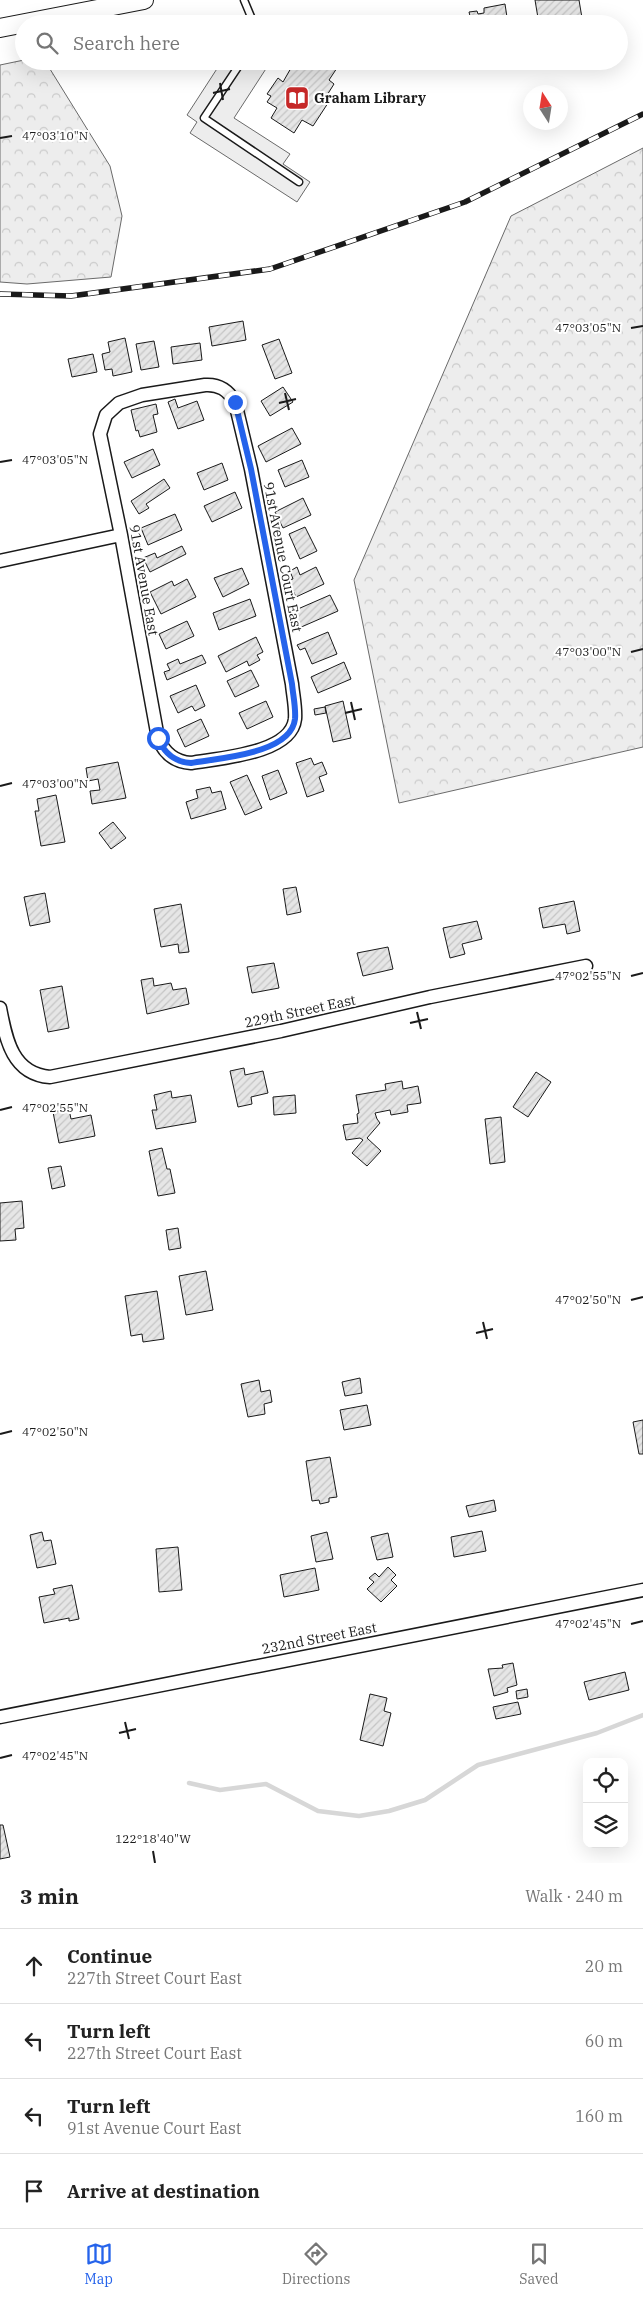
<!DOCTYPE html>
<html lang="en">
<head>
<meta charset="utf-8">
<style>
	body { margin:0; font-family:"IBM Plex Serif",serif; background:#f2f2f2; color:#222 }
	.controls { position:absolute; right:15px; bottom:15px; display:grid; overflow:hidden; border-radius:10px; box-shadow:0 5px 20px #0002 }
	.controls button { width:45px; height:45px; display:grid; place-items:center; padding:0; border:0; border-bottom:1px solid #e0e0e0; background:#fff; color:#222; font:25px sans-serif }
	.compass { position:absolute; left:523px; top:85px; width:45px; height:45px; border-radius:50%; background:#fff; box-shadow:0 5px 20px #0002; rotate:348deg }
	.stop { position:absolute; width:15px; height:15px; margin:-11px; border:4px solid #2563eb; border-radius:50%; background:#fff }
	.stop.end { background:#2563eb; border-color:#fff; box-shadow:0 1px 5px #0008 }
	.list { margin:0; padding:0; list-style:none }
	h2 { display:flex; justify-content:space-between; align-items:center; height:65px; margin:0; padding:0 20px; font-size:21px }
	h2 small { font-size:16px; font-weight:400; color:#767676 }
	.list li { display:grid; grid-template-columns:32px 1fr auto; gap:15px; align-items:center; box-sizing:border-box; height:75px; padding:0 20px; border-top:1px solid #e0e0e0 }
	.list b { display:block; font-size:19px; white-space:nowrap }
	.list p { margin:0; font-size:16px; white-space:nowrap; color:#767676 }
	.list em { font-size:16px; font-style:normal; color:#767676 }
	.icon { flex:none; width:28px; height:28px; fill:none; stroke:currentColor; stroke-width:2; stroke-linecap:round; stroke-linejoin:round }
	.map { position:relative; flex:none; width:643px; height:1863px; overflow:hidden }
	.search { position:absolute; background:#fff; box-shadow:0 5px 20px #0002; left:15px; right:15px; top:15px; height:55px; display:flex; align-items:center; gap:12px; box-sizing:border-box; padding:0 18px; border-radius:28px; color:#767676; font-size:19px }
	.sheet { height:365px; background:#fff }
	nav { display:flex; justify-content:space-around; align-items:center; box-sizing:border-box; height:70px; border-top:1px solid #e0e0e0; background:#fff; font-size:14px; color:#767676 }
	nav a { display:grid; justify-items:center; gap:2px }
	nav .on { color:#2563eb }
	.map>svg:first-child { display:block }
	.built { fill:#ededed; stroke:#6a6a6a }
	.forest { fill:url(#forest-crowns); stroke:#6a6a6a }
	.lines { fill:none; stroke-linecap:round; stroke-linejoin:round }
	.stream { stroke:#d7d7d7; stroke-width:4.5 }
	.building { fill:url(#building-hatch); stroke:#1a1a1a }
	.service-casing { stroke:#1a1a1a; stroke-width:9 }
	.minor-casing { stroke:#1a1a1a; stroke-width:15 }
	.secondary-casing { stroke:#1a1a1a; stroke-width:20 }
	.service { stroke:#fff; stroke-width:6 }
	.minor { stroke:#fff; stroke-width:12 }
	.secondary { stroke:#fff; stroke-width:18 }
	.rail-casing { stroke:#1a1a1a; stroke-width:5.5 }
	.rail { stroke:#fff; stroke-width:4; stroke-dasharray:11; stroke-linecap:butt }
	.route { stroke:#2563eb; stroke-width:6 }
	.ticks { fill:none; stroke:#1a1a1a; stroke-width:2 }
	.labels { text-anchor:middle; stroke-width:4; stroke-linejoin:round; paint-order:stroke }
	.poi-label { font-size:14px; font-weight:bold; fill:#1a1a1a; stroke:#fff; text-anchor:start }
	.street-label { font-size:14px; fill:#1a1a1a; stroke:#fff }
	.ticks-label { font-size:12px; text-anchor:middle; fill:#1a1a1a; stroke:#fff; stroke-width:4; stroke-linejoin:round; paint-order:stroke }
</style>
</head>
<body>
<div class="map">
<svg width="643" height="1863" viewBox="0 0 643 1863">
	<defs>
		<pattern id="forest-crowns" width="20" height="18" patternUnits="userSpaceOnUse" patternTransform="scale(1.25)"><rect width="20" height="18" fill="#ededed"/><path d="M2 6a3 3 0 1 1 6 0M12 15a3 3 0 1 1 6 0" fill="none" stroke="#cbcbcb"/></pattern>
		<pattern id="building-hatch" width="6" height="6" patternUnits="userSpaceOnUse" patternTransform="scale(1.25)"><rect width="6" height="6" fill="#e6e6e6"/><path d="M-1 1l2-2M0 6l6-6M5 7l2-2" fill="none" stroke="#c5c5c5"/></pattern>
	</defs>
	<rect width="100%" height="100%" fill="#fff"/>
	<path class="built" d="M222,61H271L234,118L290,154L283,164L310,182L297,202L190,133L197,122L187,115Z"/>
	<path class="forest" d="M24,60L45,61L110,166L122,216L111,277L27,284L0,282V65Z
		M643,148V747L399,803L354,580L511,216Z"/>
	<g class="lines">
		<path class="stream" d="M189,1783L220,1790L266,1784L318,1811L359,1816L389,1811L425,1800L478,1765L597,1733L643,1715"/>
	</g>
	<path class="building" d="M535,0H579L583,24H539Z
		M505,4L508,24H464L463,17L470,16L469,12L477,11L478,14L484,13V8Z
		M327,61L337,68L329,80L334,84L324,100L328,103L313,126L302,120L294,133L271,118L277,108L267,102L271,96L267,94L278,78L283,82L295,61Z
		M511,61H529V65L512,68Z
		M243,321L246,340L212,346L209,327Z
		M125,338L132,372L113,376L112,369L105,370L102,354L110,352L108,342Z
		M279,339L292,373L275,379L262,345Z
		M154,341L159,367L141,370L136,344Z
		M200,343L202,360L173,364L171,347Z
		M93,354L97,372L72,377L68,359Z
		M283,387L293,402L270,416L261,401Z
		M175,399L178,408L197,401L204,420L178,429L168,402Z
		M156,404L158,414L153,415L157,432L140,437L138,430L136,431L131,410Z
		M292,428L301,444L266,462L258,446Z
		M153,449L160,465L132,478L124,462Z
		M302,460L309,477L285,487L278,470Z
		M222,463L228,480L204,490L197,473Z
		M164,479L170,488L146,504L149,508L139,514L131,501Z
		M235,492L242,508L212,522L204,506Z
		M303,498L311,515L283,528L275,512Z
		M175,514L182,530L148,545L141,528Z
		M305,527L317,551L300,559L289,534Z
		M182,546L186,554L150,572L143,558L155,553L157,558Z
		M297,567L300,575L316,567L324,584L296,597L288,580L293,579L290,571Z
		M242,568L249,584L223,597L214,578Z
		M187,579L196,597L161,614L150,592L172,581L174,586Z
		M330,595L338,611L299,628L291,612Z
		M250,599L256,616L219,630L213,613Z
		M187,621L194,636L166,649L159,634Z
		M328,632L337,654L312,664L305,648L300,650L297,645Z
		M256,637L263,652L257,655L260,660L249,666L247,661L226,672L218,656Z
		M202,655L206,663L167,680L164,672L170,670L167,664L178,659L180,664Z
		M344,662L351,679L318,693L311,677Z
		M251,670L259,686L235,697L227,681Z
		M196,685L205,706L195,711L192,706L178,713L170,696Z
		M266,701L273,717L247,729L239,713Z
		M343,701L351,738L333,742L325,706Z
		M325,707L326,713L315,715L314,709Z
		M201,719L209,736L185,747L177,730Z
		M311,758L314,765L322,762L327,774L319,777L324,791L307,797L296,763Z
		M118,762L126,798L92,804L90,791L100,790L98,779L88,781L86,768Z
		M278,770L287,793L270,800L262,776Z
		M247,775L262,808L245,815L230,782Z
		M210,787L212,793L221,791L226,809L191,819L186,802L198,798L196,790Z
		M56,795L65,842L41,846L35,811H39L37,799Z
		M113,822L126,838L111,849L99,833Z
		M296,887L301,912L287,915L283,889Z
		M45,893L50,922L30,926L24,897Z
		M574,901L580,931L567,934L565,924L543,928L539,908Z
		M181,904L189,952L179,953L178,944L161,947L154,909Z
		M477,921L482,939L462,944L465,954L450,958L443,928Z
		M388,947L393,969L363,976L357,953Z
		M274,963L279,988L252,993L247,967Z
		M153,978L154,986L171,983L173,990L186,988L189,1004L147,1014L141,980Z
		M62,986L69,1028L48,1032L40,990Z
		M244,1068L245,1075L263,1071L268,1093L251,1097L252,1104L238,1107L230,1071Z
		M536,1072L551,1082L528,1117L513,1107Z
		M402,1081L403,1089L418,1086L421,1103L407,1105L408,1112L391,1115L390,1110L375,1113L377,1119L380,1123L367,1138L381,1151L367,1166L352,1153L363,1140L360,1138L346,1140L343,1125L358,1123L357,1114L359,1113L356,1095L386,1090L385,1084Z
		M171,1091L172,1098L191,1095L196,1122L156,1129L152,1110H157L154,1095Z
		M295,1095L296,1113L274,1115L273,1097Z
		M69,1109L71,1119L91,1115L95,1136L59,1143L53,1112Z
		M501,1117L505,1162L490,1164L485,1119Z
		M162,1148L167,1169H170L175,1193L158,1196L149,1151Z
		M61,1166L65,1186L52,1189L48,1168Z
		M22,1201L24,1228L15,1229L16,1240L0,1241V1203Z
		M178,1228L181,1248L169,1250L166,1230Z
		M206,1271L213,1310L186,1315L179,1276Z
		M157,1291L164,1339L143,1342L142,1334L131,1336L125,1296Z
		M360,1378L362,1393L345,1396L342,1382Z
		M259,1380L261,1392L270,1390L272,1402L264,1404L265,1414L248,1417L241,1384Z
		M367,1405L371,1425L344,1430L340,1410Z
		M643,1420V1454H639L633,1422Z
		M330,1457L337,1497L329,1498V1502L320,1504L319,1500L312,1501L306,1461Z
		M494,1500L496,1511L469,1517L466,1506Z
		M482,1531L486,1551L454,1557L451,1537Z
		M42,1532L44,1541L51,1540L56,1564L37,1568L30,1535Z
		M327,1532L333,1559L316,1562L311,1536Z
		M388,1533L393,1557L377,1560L371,1537Z
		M178,1547L182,1590L159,1592L156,1549Z
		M388,1567L396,1575L391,1580L397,1586L381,1602L367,1589L374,1582L369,1578L375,1573L379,1577Z
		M315,1568L319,1590L284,1597L280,1575Z
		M72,1585L79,1619L69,1621V1618L44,1623L39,1597L55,1594L53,1589Z
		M513,1663L517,1685L507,1688L508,1692L494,1696L488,1669L503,1668L502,1665Z
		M625,1672L629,1690L589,1700L584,1682Z
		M527,1689L528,1697L517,1699L516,1691Z
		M370,1694L387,1698L384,1711L391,1713L383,1746L360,1740Z
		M518,1702L521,1714L496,1719L493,1707Z
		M0,1825H3L10,1857L0,1859Z"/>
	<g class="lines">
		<defs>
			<path id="service" d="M244,0L254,24
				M242,61L204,118L299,182"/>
			<path id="minor" d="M205,385C219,384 228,390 235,402L251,469L292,684C293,695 296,708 295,719C291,754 219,758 191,763C175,762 164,753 158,738L121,535L100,434L106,415L119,403L142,395Z
				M0,561L121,535
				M0,1008C6,1039 12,1074 50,1077L281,1031L430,997L586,966
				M0,1717L643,1590"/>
			<path id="secondary" d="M0,28L144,0"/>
		</defs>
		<use href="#service" class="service-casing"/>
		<use href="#minor" class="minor-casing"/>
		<use href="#secondary" class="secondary-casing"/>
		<use href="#service" class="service"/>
		<use href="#minor" class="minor"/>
		<use href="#secondary" class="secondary"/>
		<defs>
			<path id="rail" d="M0,294L71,296L270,269L465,202L643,114"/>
		</defs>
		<use href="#rail" class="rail-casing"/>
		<use href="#rail" class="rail"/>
	</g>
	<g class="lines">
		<path class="route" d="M158,738C164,753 175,762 191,763C219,758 291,754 295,719C296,708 293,695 292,684L251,469L235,402"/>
	</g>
	<path class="ticks" d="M220,83L223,100M213,93L230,89M0,138L12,136M631,328L643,326M285,393L289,410M279,403L296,399M0,462L12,460M631,652L643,649M351,702L355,720M345,713L362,709M0,786L12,783M631,976L643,973M417,1012L421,1029M410,1023L428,1019M0,1110L12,1107M631,1300L643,1297M483,1322L487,1339M476,1333L493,1329M0,1434L12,1431M631,1624L643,1621M125,1722L129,1739M119,1733L136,1729M0,1758L12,1755M153,1851L155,1863"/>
	<defs>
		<symbol id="library-square" viewBox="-11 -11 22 22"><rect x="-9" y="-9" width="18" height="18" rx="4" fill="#c62828" stroke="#fff"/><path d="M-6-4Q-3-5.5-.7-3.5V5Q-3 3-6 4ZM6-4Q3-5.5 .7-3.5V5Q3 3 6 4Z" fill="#fff"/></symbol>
	</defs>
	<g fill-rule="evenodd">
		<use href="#library-square" x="283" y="84" width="28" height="28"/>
	</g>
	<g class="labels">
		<g class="poi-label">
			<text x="314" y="103">Graham Library</text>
		</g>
		<g class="street-label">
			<text transform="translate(283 557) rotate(79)" y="5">91st Avenue Court East</text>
			<text transform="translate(144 580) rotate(80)" y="5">91st Avenue East</text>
			<text transform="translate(300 1011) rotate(-12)" y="5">229th Street East</text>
			<text transform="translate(319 1638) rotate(-11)" y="5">232nd Street East</text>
		</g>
	</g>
	<g class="ticks-label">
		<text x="55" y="140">47°03'10"N</text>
		<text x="588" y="332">47°03'05"N</text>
		<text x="55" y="464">47°03'05"N</text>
		<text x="588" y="656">47°03'00"N</text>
		<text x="55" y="788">47°03'00"N</text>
		<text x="588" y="980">47°02'55"N</text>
		<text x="55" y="1112">47°02'55"N</text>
		<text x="588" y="1304">47°02'50"N</text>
		<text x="55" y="1436">47°02'50"N</text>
		<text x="588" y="1628">47°02'45"N</text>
		<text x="55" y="1760">47°02'45"N</text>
		<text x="153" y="1843">122°18'40"W</text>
	</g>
</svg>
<div class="controls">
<button><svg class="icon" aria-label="locate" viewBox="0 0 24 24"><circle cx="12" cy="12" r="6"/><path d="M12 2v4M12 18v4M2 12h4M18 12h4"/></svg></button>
<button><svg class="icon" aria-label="layers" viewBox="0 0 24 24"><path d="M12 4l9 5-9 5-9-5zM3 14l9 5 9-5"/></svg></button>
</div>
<svg class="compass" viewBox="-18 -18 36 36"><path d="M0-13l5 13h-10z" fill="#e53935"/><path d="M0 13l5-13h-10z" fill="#767676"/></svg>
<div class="stop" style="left:158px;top:738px"></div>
<div class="stop end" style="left:235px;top:402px"></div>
<div class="search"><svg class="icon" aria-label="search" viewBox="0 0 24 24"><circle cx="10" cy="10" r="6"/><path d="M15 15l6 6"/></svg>Search here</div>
</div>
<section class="sheet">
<h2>3 min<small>Walk · 240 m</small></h2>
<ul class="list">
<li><svg class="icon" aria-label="ahead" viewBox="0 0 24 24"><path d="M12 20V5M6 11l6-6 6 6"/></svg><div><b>Continue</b><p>227th Street Court East</p></div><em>20 m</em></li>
<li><svg class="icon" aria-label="left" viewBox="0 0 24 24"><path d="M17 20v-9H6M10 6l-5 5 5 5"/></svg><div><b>Turn left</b><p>227th Street Court East</p></div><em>60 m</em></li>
<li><svg class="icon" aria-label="left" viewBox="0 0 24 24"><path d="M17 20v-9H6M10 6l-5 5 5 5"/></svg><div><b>Turn left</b><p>91st Avenue Court East</p></div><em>160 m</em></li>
<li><svg class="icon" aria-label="arrive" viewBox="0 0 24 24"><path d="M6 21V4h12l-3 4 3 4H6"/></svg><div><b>Arrive at destination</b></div></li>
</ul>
</section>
<nav>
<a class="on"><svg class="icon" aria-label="map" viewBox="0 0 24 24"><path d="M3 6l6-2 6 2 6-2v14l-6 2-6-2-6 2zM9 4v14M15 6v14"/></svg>Map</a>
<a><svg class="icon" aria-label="directions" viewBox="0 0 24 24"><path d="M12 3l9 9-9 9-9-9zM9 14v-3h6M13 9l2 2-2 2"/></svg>Directions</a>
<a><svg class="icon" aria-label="saved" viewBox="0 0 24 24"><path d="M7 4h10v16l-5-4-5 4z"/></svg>Saved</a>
</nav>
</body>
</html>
